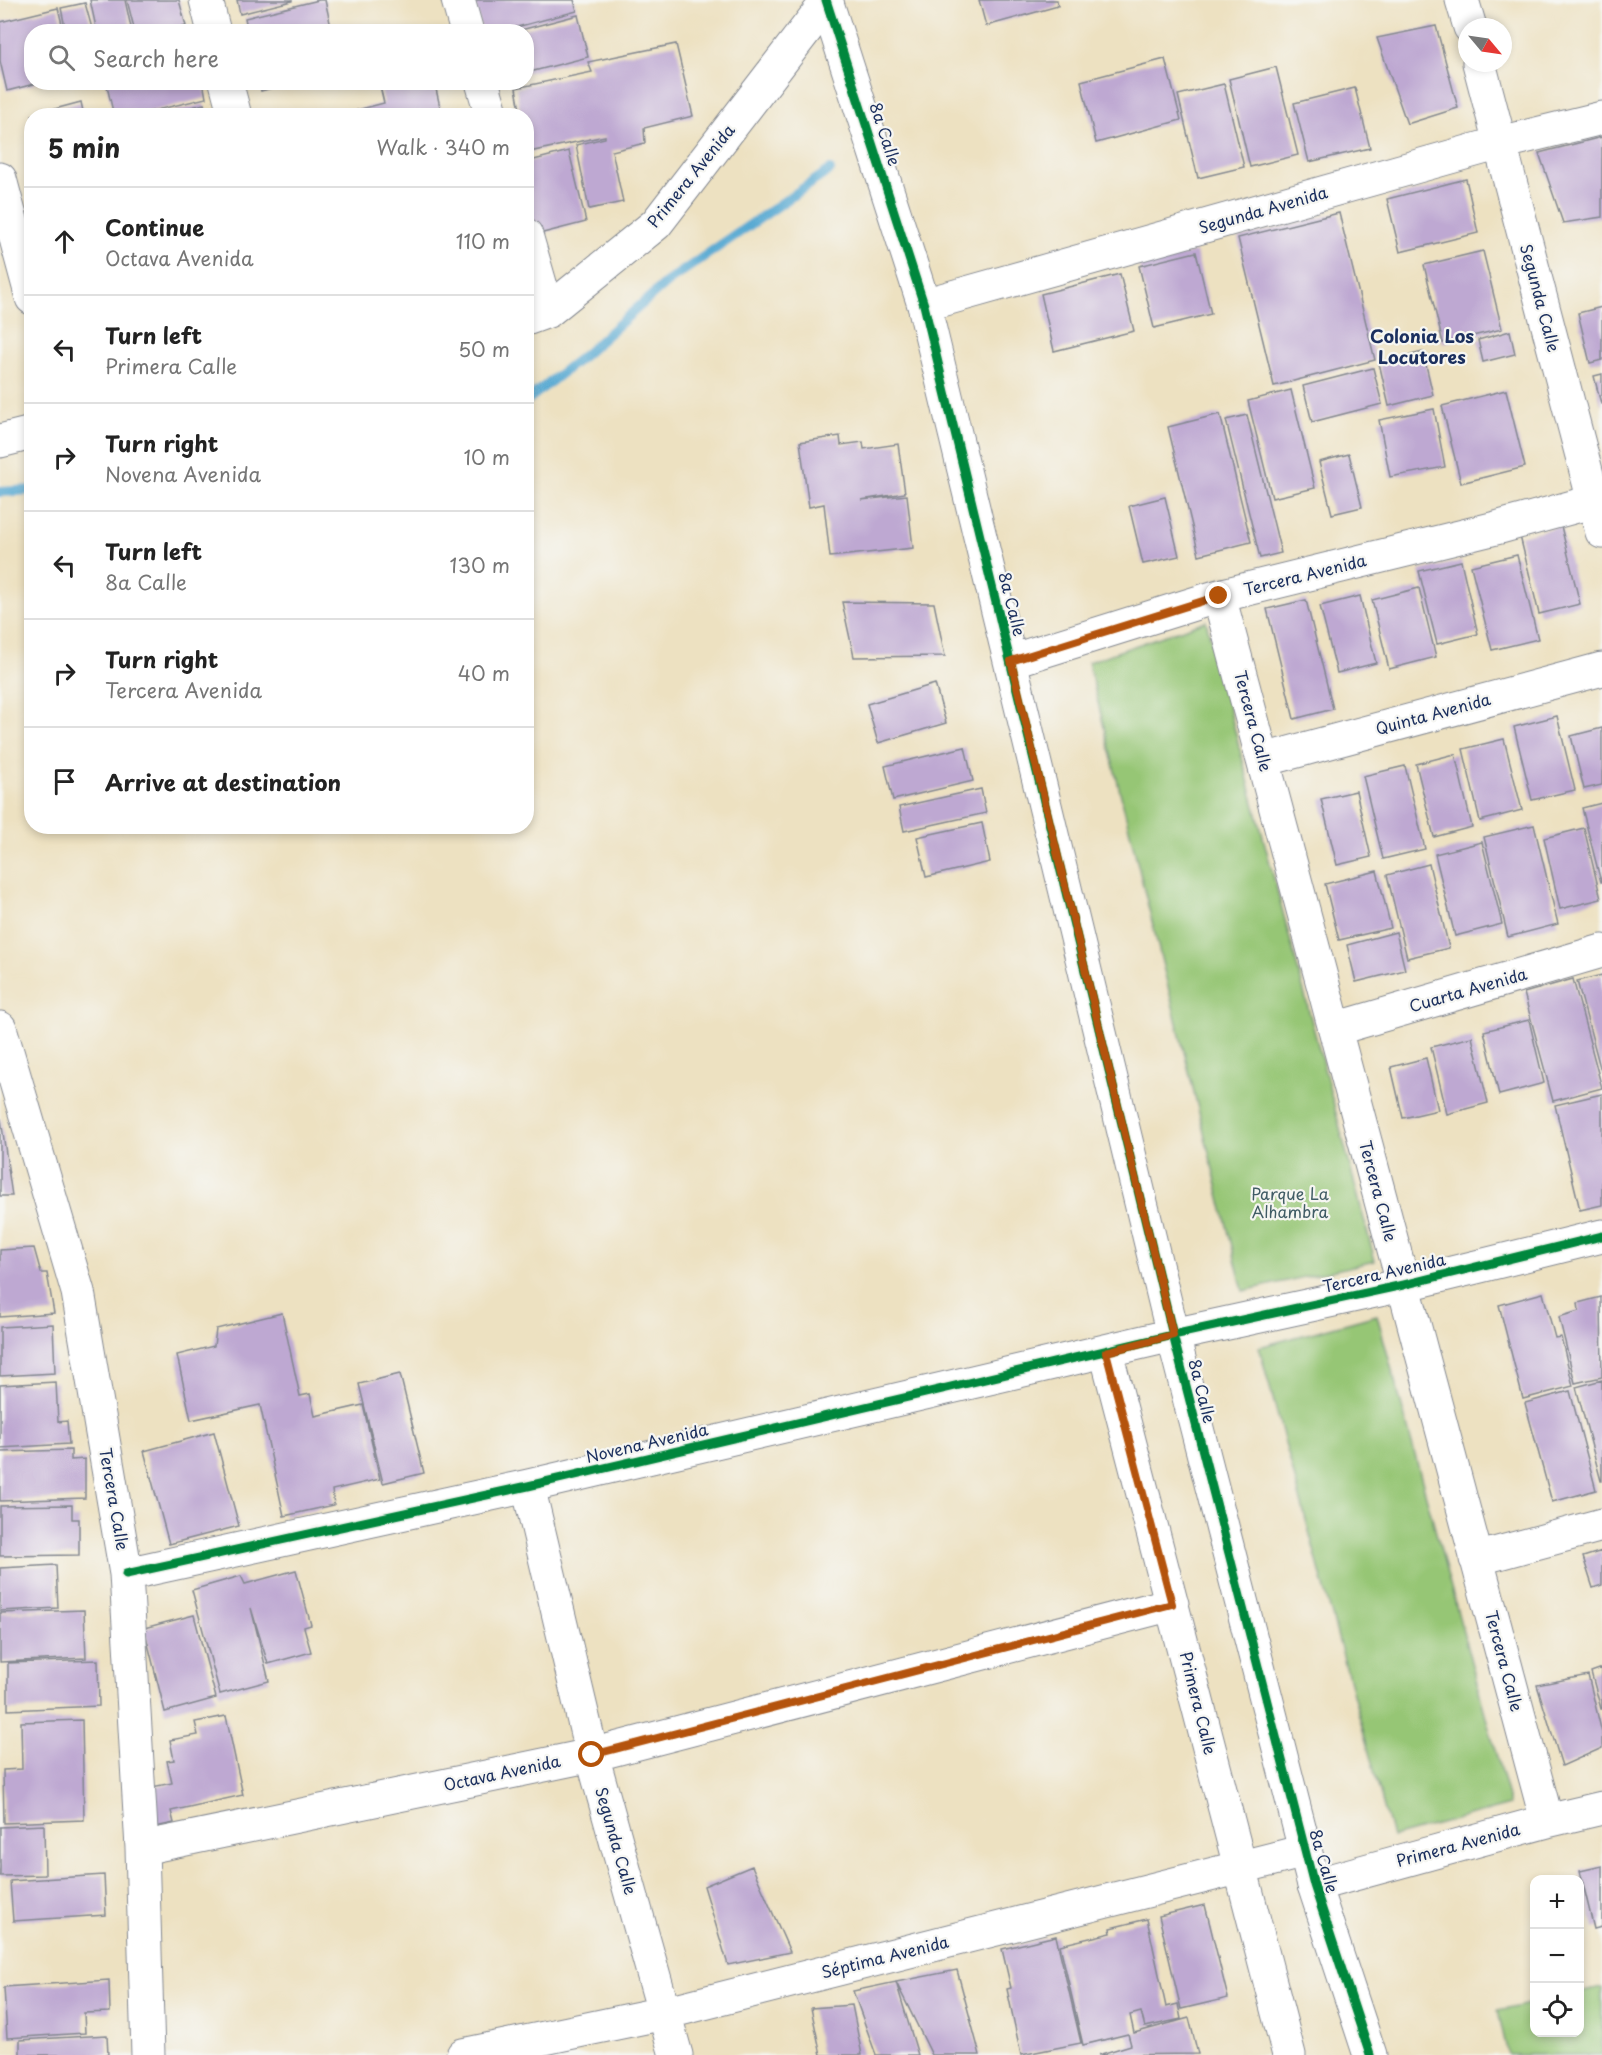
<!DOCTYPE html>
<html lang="en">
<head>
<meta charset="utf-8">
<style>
	body { margin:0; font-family:"Playpen Sans",sans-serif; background:#f6f6f6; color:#222 }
	.controls { position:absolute; right:18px; bottom:18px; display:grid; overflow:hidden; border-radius:12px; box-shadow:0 3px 9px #0003 }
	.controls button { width:54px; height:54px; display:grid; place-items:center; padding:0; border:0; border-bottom:2px solid #e0e0e0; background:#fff; color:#222; font:30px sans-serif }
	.compass { position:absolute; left:1458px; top:18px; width:54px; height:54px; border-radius:50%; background:#fff; box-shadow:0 3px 9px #0003; rotate:119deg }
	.stop { position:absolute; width:18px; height:18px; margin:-14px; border:4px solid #b45309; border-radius:50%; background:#fff }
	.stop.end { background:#b45309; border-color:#fff; box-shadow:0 2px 6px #0008 }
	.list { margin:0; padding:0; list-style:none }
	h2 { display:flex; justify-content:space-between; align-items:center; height:78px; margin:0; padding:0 24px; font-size:26px }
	h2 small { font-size:20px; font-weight:400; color:#767676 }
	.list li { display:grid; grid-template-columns:39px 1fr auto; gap:18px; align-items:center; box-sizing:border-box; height:108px; padding:0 24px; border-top:2px solid #e0e0e0 }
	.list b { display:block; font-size:22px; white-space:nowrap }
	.list p { margin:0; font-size:20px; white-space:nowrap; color:#767676 }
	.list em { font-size:20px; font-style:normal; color:#767676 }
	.icon { flex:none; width:33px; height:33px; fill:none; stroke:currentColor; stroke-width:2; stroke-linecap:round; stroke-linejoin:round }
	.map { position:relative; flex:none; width:1602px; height:2055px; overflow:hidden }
	.search { position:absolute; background:#fff; box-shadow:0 3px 9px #0003; left:24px; top:24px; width:510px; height:66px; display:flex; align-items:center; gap:15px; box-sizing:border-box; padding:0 21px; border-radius:24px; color:#767676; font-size:22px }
	.panel { position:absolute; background:#fff; box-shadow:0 3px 9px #0003; left:24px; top:108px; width:510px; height:726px; border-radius:24px }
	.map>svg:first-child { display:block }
	.green { fill:#96c675; stroke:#587a6a; stroke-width:1.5 }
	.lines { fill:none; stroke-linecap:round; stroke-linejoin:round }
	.stream { stroke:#57a9d2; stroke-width:10 }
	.building { fill:#bea8d2 }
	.minor-casing { stroke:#848890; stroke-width:35 }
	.tertiary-casing { stroke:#848890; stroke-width:35 }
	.minor { stroke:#fff; stroke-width:33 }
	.tertiary { stroke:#fff; stroke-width:33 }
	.cycleway-casing { stroke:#f6f6f2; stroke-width:13 }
	.cycleway { stroke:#00873e; stroke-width:9 }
	.route { stroke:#b45309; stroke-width:8 }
	.labels { text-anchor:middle; stroke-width:4.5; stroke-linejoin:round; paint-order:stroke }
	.street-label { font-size:16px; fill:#1b2f5e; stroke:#f6f6f2 }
	.park-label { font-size:16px; fill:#405c65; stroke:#f6f6f2 }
	.neighbourhood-label { font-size:18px; font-weight:bold; fill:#1b2f5e; stroke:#f6f6f2 }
</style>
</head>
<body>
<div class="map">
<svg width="1602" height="2055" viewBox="0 0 1602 2055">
	<rect width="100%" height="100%" fill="#f6f6f2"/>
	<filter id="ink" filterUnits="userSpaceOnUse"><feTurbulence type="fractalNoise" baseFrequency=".0167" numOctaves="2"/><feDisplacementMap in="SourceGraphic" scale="12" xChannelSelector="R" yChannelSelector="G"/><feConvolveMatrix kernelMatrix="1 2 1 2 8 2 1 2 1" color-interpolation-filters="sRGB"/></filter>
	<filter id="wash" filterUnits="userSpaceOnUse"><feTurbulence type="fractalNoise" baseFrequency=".008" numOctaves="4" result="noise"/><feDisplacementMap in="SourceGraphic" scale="24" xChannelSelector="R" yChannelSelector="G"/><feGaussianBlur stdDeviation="1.35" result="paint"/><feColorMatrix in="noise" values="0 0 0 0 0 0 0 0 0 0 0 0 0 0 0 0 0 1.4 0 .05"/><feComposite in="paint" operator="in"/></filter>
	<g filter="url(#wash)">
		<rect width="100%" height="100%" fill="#ede1c1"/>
		<path class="green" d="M1206,621L1375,1261L1243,1291L1088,662Z
			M1377,1315L1510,1805L1392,1837L1259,1347Z
			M1602,1988V2055H1508L1498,2011L1534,2003V2032H1580V1993Z"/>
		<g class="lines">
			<path class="stream" d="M526,401L583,356L667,282L830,170
				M0,492L32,490"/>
		</g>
		<g id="blocks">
			<path class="building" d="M90,0H125L132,32H97Z
				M127,0H179L186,26L165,32H135Z
				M237,0H292V1L240,14Z
				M319,0H325L331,27L313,32H248L245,18Z
				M474,0H574L577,11L498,32H482Z
				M979,0H1057L1058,6L986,26Z
				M85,3L93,32H66L61,8Z
				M58,8L64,32H32V82L38,83L7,91L0,61V22Z
				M578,15L588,57L526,73V32L517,31Z
				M1436,26L1458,108L1407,124L1377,38Z
				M676,44L693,116L644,128L645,143L612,151L623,202L589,209L576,145L605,138V136L529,152L526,141V116H521L516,88L592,72L588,62Z
				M1165,59L1181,120L1096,143L1081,81Z
				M1276,67L1298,155L1250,167L1229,79Z
				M106,82H203L206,98L132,116H114Z
				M259,82H290V83L261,91Z
				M379,82H446L447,86L436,89L442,116H358L357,110L384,103Z
				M1224,84L1244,167L1198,178L1178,95Z
				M1355,88L1370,148L1309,162L1294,103Z
				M81,102L84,116H32V115Z
				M204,104L207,116H160V115Z
				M1602,137V217L1563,223L1539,153Z
				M569,151L586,222L535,235L526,199V162Z
				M1466,179L1478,233L1400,252L1387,199Z
				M1339,213L1375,360L1274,386L1238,238Z
				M1483,251L1502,329L1443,343L1424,265Z
				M1196,252L1211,314L1154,328L1139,266Z
				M1120,274L1134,331L1054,351L1041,294Z
				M1602,307V360L1590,363L1578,313Z
				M1510,331L1515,354L1483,362L1478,340Z
				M1423,352L1433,395L1389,406L1379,363Z
				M1373,368L1382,404L1312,422L1303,386Z
				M1602,374V404H1601L1594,376Z
				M1291,390L1315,488L1272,498L1248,401Z
				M1506,390L1525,467L1461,483L1442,406Z
				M1434,409L1445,467L1390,477L1379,420Z
				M1220,414L1251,542L1199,555L1168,427Z
				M1247,415L1281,553L1260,558L1226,420Z
				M840,436L841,445L863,442L864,449L898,444L905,493L861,500L907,495L913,548L830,557L824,504L809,507L800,442Z
				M1349,454L1362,507L1332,514L1319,462Z
				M1165,497L1179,556L1143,564L1129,506Z
				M1561,526L1580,604L1539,614L1520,536Z
				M1517,555L1538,639L1492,650L1471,566Z
				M1461,561L1478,634L1437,644L1419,571Z
				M1419,588L1436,657L1389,669L1372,600Z
				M1360,596L1376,663L1337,673L1320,606Z
				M1306,600L1333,709L1294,719L1267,609Z
				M842,602L934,603L945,656L854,657Z
				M935,684L946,723L878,743L867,704Z
				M1557,716L1575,790L1532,800L1514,727Z
				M1602,728V785L1584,789L1571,736Z
				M1504,739L1522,810L1480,821L1463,749Z
				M965,747L973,781L893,800L885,766Z
				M1455,754L1472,827L1434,837L1416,764Z
				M1405,766L1425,849L1383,859L1363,776Z
				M981,789L986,813L904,831L899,807Z
				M1356,791L1371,857L1337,865L1321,799Z
				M1602,803V882H1601L1582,808Z
				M982,823L990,862L926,877L917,837Z
				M1534,825L1558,924L1508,937L1484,837Z
				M1584,828L1601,899L1560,909L1544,838Z
				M1482,842L1502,924L1455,936L1435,854Z
				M1429,864L1449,948L1407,958L1387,875Z
				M1377,871L1391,928L1339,940L1325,884Z
				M1396,932L1405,970L1356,982L1347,945Z
				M1602,975V1071H1601L1577,981Z
				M1573,979L1602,1088L1553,1101L1524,993Z
				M1529,1020L1544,1083L1499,1095L1484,1031Z
				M1472,1037L1488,1103L1447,1114L1431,1047Z
				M1426,1058L1438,1110L1403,1118L1391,1067Z
				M1602,1094V1205L1580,1210L1555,1105Z
				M0,1119H1L12,1196H0Z
				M34,1248L41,1273H47L54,1313L0,1317V1250Z
				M1543,1293L1555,1338L1561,1337L1573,1386L1523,1399L1499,1305Z
				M1601,1297L1602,1377L1575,1383L1559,1317L1579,1311L1578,1303Z
				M282,1313L300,1396L310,1394L315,1416L363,1405L380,1479L332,1490L334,1505L284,1516L260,1405L191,1420L177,1355L214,1346L216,1329Z
				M53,1324L55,1373L0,1376V1327Z
				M400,1374L424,1473L383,1483L359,1384Z
				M1602,1380V1481H1601L1576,1387Z
				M56,1382L58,1422L67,1421L69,1444L0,1448V1385Z
				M1570,1391L1596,1490L1552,1502L1525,1403Z
				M214,1432L239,1526L169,1544L144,1451Z
				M71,1450V1460L85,1459V1498L0,1501V1452Z
				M72,1505V1519H79V1555L0,1556V1506Z
				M1602,1551V1585L1593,1588L1583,1557Z
				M56,1565L58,1608L0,1611V1568Z
				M296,1570L311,1625L304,1627L311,1652L268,1664L251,1608L269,1681L220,1694L192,1590L241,1576L245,1584Z
				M84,1610L86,1658L0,1662V1613Z
				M194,1615L216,1698L165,1712L144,1628Z
				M98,1660L99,1706L8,1710V1663Z
				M1602,1668V1709H1601L1591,1672Z
				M1588,1675L1602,1733V1748L1562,1766L1537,1685Z
				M226,1716L243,1795L171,1811L174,1823L155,1827L147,1788L172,1783L167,1761L174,1760L170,1740L198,1735L195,1722Z
				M82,1720L84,1820L4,1823L3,1770L22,1769L21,1722Z
				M44,1825L45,1875L0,1876V1827Z
				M752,1866L790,1952L728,1965L704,1886Z
				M1602,1866V1927L1594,1929L1580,1871Z
				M104,1875L106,1915L13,1921L10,1881Z
				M1205,1905L1228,1998L1181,2009L1159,1916Z
				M1147,1919L1166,2007L1178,2004L1181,2019L1145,2027L1141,2012L1130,2015L1134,2033L1189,2018L1198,2054L1098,2055L1131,2045L1128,2034L1083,2045L1060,1945L1111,1933L1110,1928Z
				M1056,1936L1081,2043L1021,2055L1007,1989L1011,1988L1002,1949Z
				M957,1970L980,2055H932L896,1982Z
				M109,1980L110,2012L84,2013L85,2033L7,2038L4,1987Z
				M896,1982L918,2055H876L853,1991Z
				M852,2005L862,2055H821L811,2008Z
				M107,2035L108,2055H20V2040Z"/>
		</g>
	</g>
	<g filter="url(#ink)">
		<use href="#blocks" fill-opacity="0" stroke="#848890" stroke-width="1.5"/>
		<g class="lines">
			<defs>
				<path id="minor" d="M206,0L214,32
					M458,0L467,32
					M1462,0L1470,27
					M1479,63L1602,532
					M226,82L235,116
					M482,82L492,116
					M0,179L32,298
					M526,235L548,311
					M924,305L1500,143L1602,118
					M526,319L548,311L656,224L827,2
					M0,441L32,433
					M1219,596L1547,1821
					M1011,661L1219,596L1500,527L1602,499
					M1263,760L1602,669
					M0,1028L78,1292L126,1574L142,1848L148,2055
					M1335,1029L1602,951
					M1106,1352L1289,2055
					M528,1486L592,1755L676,2055
					M1476,1559L1602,1525
					M126,1574L528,1486L1173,1335L1403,1285L1602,1236
					M142,1848L592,1755L1172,1604
					M1314,1885L1547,1821L1602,1808
					M463,2055L664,2013L1305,1851"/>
				<path id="tertiary" d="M826,0L924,305L1173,1335L1314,1885L1370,2055"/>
			</defs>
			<use href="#minor" class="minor-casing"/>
			<use href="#tertiary" class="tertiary-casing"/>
			<use href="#minor" class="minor"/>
			<use href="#tertiary" class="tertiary"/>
			<defs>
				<path id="cycleway" d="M826,0L924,305L1173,1335L1314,1885L1370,2055
					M126,1574L528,1486L1173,1335L1403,1285L1602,1236"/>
			</defs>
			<use href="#cycleway" class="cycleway-casing"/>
			<use href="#cycleway" class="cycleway"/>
		</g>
	</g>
	<g class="lines" filter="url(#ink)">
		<path class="route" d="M592,1755L1172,1604L1106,1352L1173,1335L1011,661L1219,596"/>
	</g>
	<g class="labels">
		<g class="street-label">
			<text transform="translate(885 134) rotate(72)" y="6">8a Calle</text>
			<text transform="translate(691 176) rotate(-51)" y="6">Primera Avenida</text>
			<text transform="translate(1263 210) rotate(-16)" y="6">Segunda Avenida</text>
			<text transform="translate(1540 298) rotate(75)" y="6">Segunda Calle</text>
			<text transform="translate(1305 575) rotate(-14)" y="6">Tercera Avenida</text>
			<text transform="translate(1012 604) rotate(76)" y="6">8a Calle</text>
			<text transform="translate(1433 714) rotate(-15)" y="6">Quinta Avenida</text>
			<text transform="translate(1253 721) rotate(75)" y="6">Tercera Calle</text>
			<text transform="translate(1468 990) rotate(-16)" y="6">Cuarta Avenida</text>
			<text transform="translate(1378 1191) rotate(75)" y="6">Tercera Calle</text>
			<text transform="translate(1384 1273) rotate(-13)" y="6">Tercera Avenida</text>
			<text transform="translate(1202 1391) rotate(76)" y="6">8a Calle</text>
			<text transform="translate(647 1443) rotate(-13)" y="6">Novena Avenida</text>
			<text transform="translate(114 1499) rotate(80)" y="6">Tercera Calle</text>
			<text transform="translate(1504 1661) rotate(75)" y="6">Tercera Calle</text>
			<text transform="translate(1198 1703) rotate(76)" y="6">Primera Calle</text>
			<text transform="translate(502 1773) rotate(-12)" y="6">Octava Avenida</text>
			<text transform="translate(616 1841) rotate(74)" y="6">Segunda Calle</text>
			<text transform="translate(1458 1845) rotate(-15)" y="6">Primera Avenida</text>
			<text transform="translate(1324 1861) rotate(74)" y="6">8a Calle</text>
			<text transform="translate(885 1957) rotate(-14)" y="6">Séptima Avenida</text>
		</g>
		<g class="park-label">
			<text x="1290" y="1200">Parque La<tspan x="1290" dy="18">Alhambra</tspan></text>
		</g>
		<g class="neighbourhood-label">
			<text x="1422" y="343">Colonia Los<tspan x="1422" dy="21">Locutores</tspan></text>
		</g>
	</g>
</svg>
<div class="controls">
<button>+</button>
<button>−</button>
<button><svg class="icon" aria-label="locate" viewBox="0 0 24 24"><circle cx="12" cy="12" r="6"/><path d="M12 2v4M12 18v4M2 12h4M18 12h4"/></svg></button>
</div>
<svg class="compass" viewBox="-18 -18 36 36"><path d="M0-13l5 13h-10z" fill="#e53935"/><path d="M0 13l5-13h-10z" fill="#767676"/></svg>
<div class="stop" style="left:592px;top:1755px"></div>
<div class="stop end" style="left:1219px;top:596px"></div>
<div class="search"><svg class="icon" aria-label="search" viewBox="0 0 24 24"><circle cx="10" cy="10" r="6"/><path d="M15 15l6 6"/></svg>Search here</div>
<section class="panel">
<h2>5 min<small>Walk · 340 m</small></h2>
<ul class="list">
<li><svg class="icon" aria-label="ahead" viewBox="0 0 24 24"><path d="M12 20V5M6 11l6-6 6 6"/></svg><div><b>Continue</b><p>Octava Avenida</p></div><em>110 m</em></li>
<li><svg class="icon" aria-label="left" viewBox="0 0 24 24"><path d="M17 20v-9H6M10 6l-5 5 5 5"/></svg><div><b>Turn left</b><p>Primera Calle</p></div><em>50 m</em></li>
<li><svg class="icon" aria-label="right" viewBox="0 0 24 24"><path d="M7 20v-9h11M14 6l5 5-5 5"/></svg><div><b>Turn right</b><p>Novena Avenida</p></div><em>10 m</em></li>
<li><svg class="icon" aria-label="left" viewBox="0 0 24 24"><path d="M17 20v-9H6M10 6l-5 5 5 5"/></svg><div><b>Turn left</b><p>8a Calle</p></div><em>130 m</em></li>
<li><svg class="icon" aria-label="right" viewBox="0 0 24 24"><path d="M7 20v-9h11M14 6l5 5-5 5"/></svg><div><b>Turn right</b><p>Tercera Avenida</p></div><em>40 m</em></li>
<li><svg class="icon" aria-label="arrive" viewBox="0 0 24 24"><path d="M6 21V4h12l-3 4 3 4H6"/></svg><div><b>Arrive at destination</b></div></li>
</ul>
</section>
</div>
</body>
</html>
